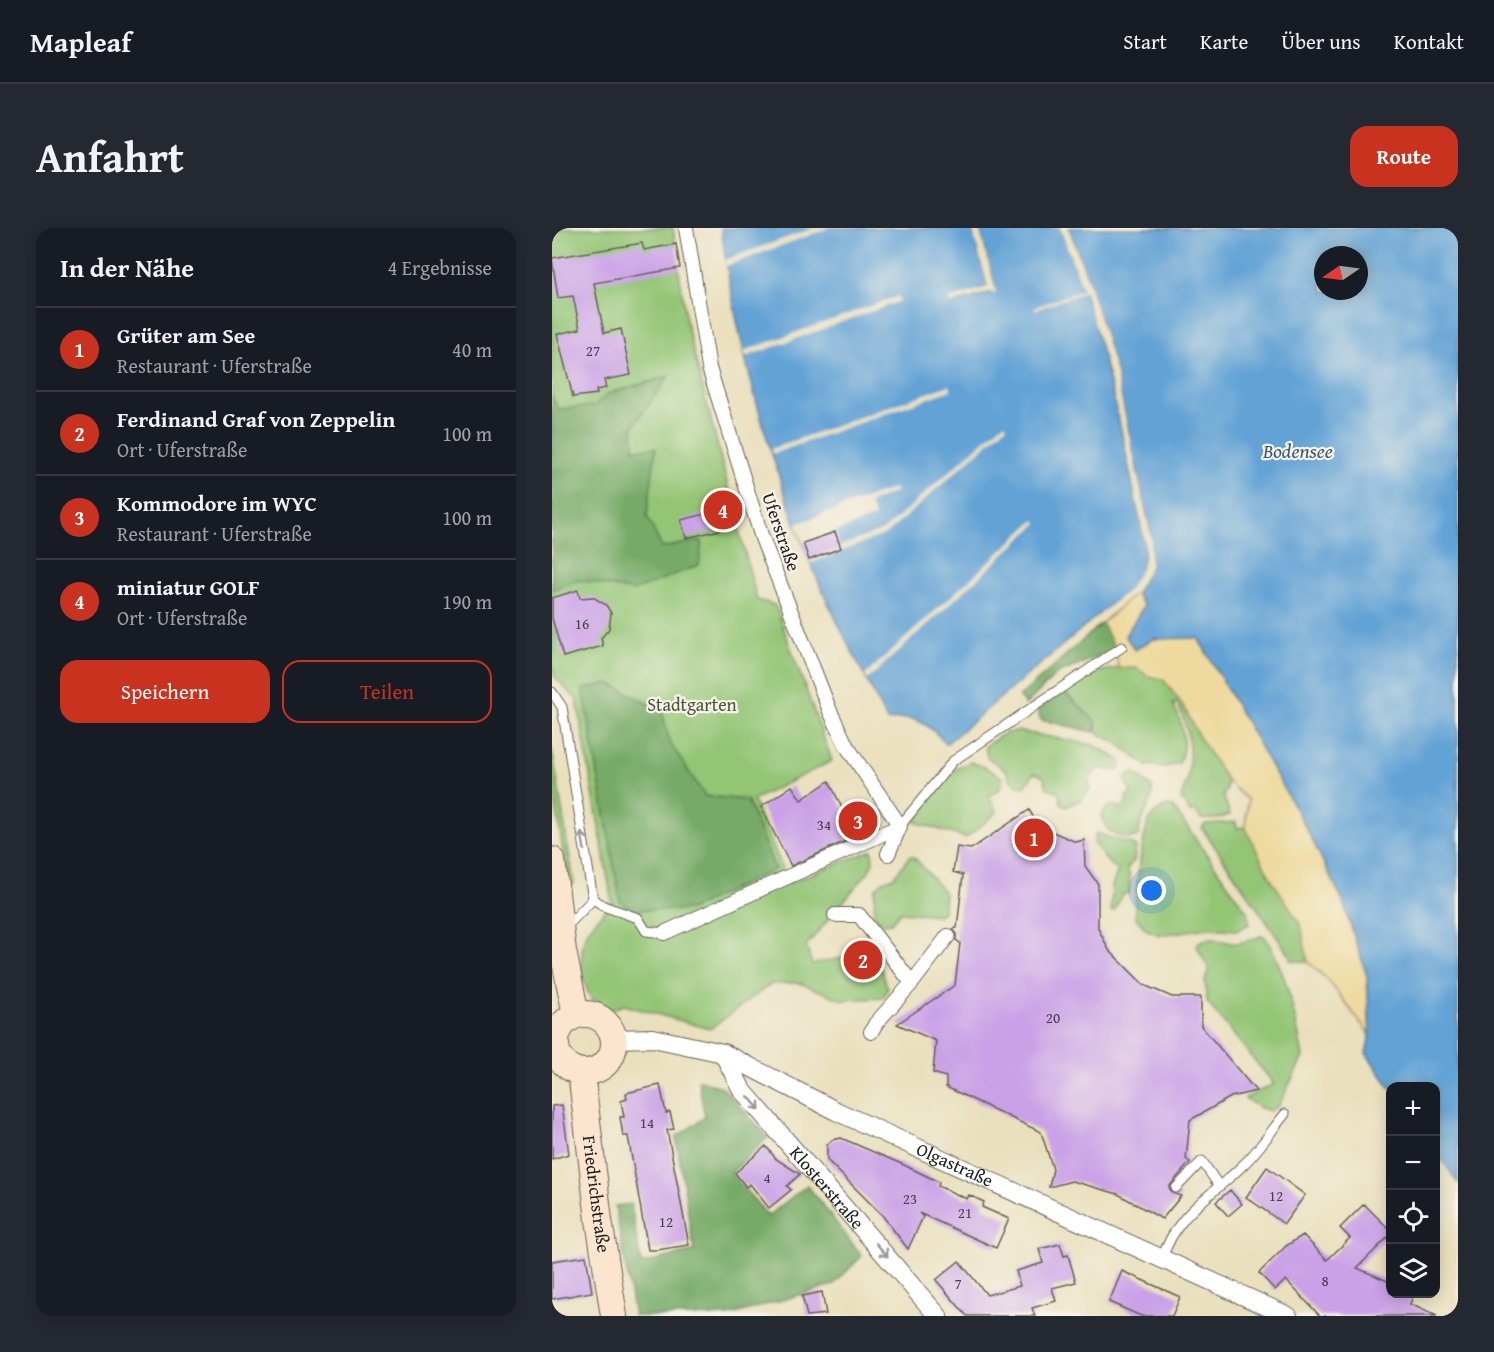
<!DOCTYPE html>
<html lang="de">
<head>
<meta charset="utf-8">
<style>
	body { margin:0; font-family:"Gentium Book Plus",serif; background:#242831; color:#f1f3f6 }
	.controls { position:absolute; right:18px; bottom:18px; display:grid; overflow:hidden; border-radius:12px; box-shadow:0 3px 15px #0003 }
	.controls button { width:54px; height:54px; display:grid; place-items:center; padding:0; border:0; border-bottom:2px solid #363941; background:#171b24; color:#f1f3f6; font:30px sans-serif }
	.compass { position:absolute; left:762px; top:18px; width:54px; height:54px; border-radius:50%; background:#171b24; box-shadow:0 3px 15px #0003; rotate:257deg }
	.you { position:absolute; left:600px; top:663px; width:21px; height:21px; margin:-15px; border:4px solid #fff; border-radius:50%; background:#1a73e8; box-shadow:0 0 0 9px #1a73e833 }
	.badge { display:grid; place-items:center; width:39px; height:39px; border-radius:50%; background:#c8321e; color:#fff; font-size:20px; font-weight:700 }
	.pin { position:absolute; translate:-50% -50%; border:3px solid #fff; box-shadow:0 2px 6px #0006 }
	.list { margin:0; padding:0; list-style:none }
	h2 { display:flex; justify-content:space-between; align-items:center; height:78px; margin:0; padding:0 24px; font-size:26px }
	h2 small { font-size:20px; font-weight:400; color:#9ea1a6 }
	.list li { display:grid; grid-template-columns:39px 1fr auto; gap:18px; align-items:center; box-sizing:border-box; height:84px; padding:0 24px; border-top:2px solid #363941 }
	.list b { display:block; font-size:22px; white-space:nowrap }
	.list p { margin:0; font-size:20px; white-space:nowrap; color:#9ea1a6 }
	.list em { font-size:20px; font-style:normal; color:#9ea1a6 }
	.actions { display:flex; gap:12px; padding:18px 24px }
	.actions a { flex:1; padding:14px 0; border:2px solid #c8321e; border-radius:18px; text-align:center; font-size:21px; color:#c8321e }
	.actions .main { background:#c8321e; color:#fff }
	.icon { flex:none; width:33px; height:33px; fill:none; stroke:currentColor; stroke-width:2; stroke-linecap:round; stroke-linejoin:round }
	.map { position:relative; flex:none; width:906px; height:1088px; overflow:hidden; border-radius:18px }
	header { display:flex; align-items:center; gap:36px; box-sizing:border-box; height:84px; padding:0 30px; background:#171b24; border-bottom:2px solid #363941 }
	header strong { font-size:28px }
	nav { display:flex; gap:33px; margin-inline-start:auto; font-size:21px }
	.intro { display:flex; align-items:center; justify-content:space-between; box-sizing:border-box; height:144px; padding:0 36px }
	h1 { margin:0; font-size:42px }
	.button { padding:15px 27px; border-radius:18px; background:#c8321e; color:#fff; font-size:21px; font-weight:700 }
	main { display:flex; gap:36px; padding:0 36px }
	aside { flex:1; background:#171b24; border-radius:18px; box-shadow:0 3px 15px #0003 }
	.map>svg:first-child { display:block }
	.green { fill:#93c575; stroke:#587048; stroke-width:1.5 }
	.forest { fill:#76aa66; stroke:#496341; stroke-width:1.5 }
	.sand { fill:#eeda9e; stroke:#857b5d; stroke-width:1.5 }
	.water { fill:#62a2d5; stroke:#3f5f78; stroke-width:1.5; fill-rule:evenodd }
	.pier { fill:#eae0bd }
	.building { fill:#caa1e7 }
	.lines { fill:none; stroke-linecap:round; stroke-linejoin:round }
	.service-casing { stroke:#646154; stroke-width:11 }
	.pedestrian-casing { stroke:#646154; stroke-width:16 }
	.minor-casing { stroke:#646154; stroke-width:20 }
	.secondary-casing { stroke:#646154; stroke-width:28 }
	.service { stroke:#fff; stroke-width:9 }
	.pedestrian { stroke:#fff; stroke-width:14 }
	.minor { stroke:#fff; stroke-width:18 }
	.secondary { stroke:#fce5cf; stroke-width:26 }
	.oneway { stroke:#999 }
	.labels { text-anchor:middle; stroke-width:4.5; stroke-linejoin:round; paint-order:stroke }
	.number-label { font-size:15px; fill:#483d4f }
	.street-label { font-size:18px; fill:#1c1c1c; stroke:#f7f3e8 }
	.park-label { font-size:18px; fill:#46573b; stroke:#f7f3e8 }
	.water-label { font-size:20px; font-style:italic; fill:#3c586f; stroke:#f7f3e8 }
</style>
</head>
<body>
<header>
<strong>Mapleaf</strong>
<nav><a>Start</a><a>Karte</a><a>Über uns</a><a>Kontakt</a></nav>
</header>
<div class="intro"><h1>Anfahrt</h1><a class="button">Route</a></div>
<main>
<aside>
<h2>In der Nähe<small>4 Ergebnisse</small></h2>
<ul class="list">
<li><span class="badge">1</span><div><b>Grüter am See</b><p>Restaurant · Uferstraße</p></div><em>40 m</em></li>
<li><span class="badge">2</span><div><b>Ferdinand Graf von Zeppelin</b><p>Ort · Uferstraße</p></div><em>100 m</em></li>
<li><span class="badge">3</span><div><b>Kommodore im WYC</b><p>Restaurant · Uferstraße</p></div><em>100 m</em></li>
<li><span class="badge">4</span><div><b>miniatur GOLF</b><p>Ort · Uferstraße</p></div><em>190 m</em></li>
</ul>
<div class="actions"><a class="main">Speichern</a><a>Teilen</a></div>
</aside>
<div class="map">
<svg width="906" height="1088" viewBox="0 0 906 1088">
	<rect width="100%" height="100%" fill="#f7f3e8"/>
	<filter id="ink" filterUnits="userSpaceOnUse"><feTurbulence type="fractalNoise" baseFrequency=".0167" numOctaves="2"/><feDisplacementMap in="SourceGraphic" scale="12" xChannelSelector="R" yChannelSelector="G"/><feConvolveMatrix kernelMatrix="1 2 1 2 8 2 1 2 1" color-interpolation-filters="sRGB"/></filter>
	<filter id="wash" filterUnits="userSpaceOnUse"><feTurbulence type="fractalNoise" baseFrequency=".008" numOctaves="4" result="noise"/><feDisplacementMap in="SourceGraphic" scale="24" xChannelSelector="R" yChannelSelector="G"/><feGaussianBlur stdDeviation="1.35" result="paint"/><feColorMatrix in="noise" values="0 0 0 0 0 0 0 0 0 0 0 0 0 0 0 0 0 1.4 0 .05"/><feComposite in="paint" operator="in"/></filter>
	<g filter="url(#wash)">
		<rect width="100%" height="100%" fill="#eae0bd"/>
		<path class="green" d="M0,0H121L134,94L205,372L223,377L280,533L201,572L237,655L320,622L321,634L316,644L254,718L260,736L318,724L325,730L336,761L331,770L291,772L248,755L219,756L158,801L72,777L57,782L44,771L40,772C29,754 26,727 34,707C39,695 52,685 60,674L25,472L2,448L0,433Z
			M566,440H585L596,448L611,451L632,479L646,507L675,553L674,564L671,566L678,587L664,591H649L643,582L639,585L629,571C630,564 633,559 635,553C640,528 637,497 625,475L621,476C630,493 636,516 627,535L609,540L602,537L595,538L565,515L545,505L544,494L510,462L531,447Z
			M465,503L542,517L568,532L569,538L565,543L547,540L537,552L538,561L529,572L513,579L510,577L506,563L495,560L491,548L482,545L473,559C464,557 456,552 455,543L435,529L433,518L453,505Z
			M0,520L22,656H16L0,552Z
			M418,534L433,539L451,550L448,561L437,568L445,584L414,610L363,594C377,569 391,545 418,534Z
			M583,545L600,559C602,577 587,588 587,606L583,609C566,612 554,604 549,588L556,579L563,577L569,580L573,577L575,567L579,565L573,550L576,546Z
			M615,578L621,579L696,685L697,696L686,702L656,700L608,707L595,702L584,690C580,677 591,607 597,593C601,585 607,581 615,578Z
			M684,594L685,600L693,599L718,649L749,697L756,734L738,732L739,729L650,600L653,596Z
			M544,605L582,617L584,620L582,633L575,640L578,649L577,665L570,667L562,683H559L560,658L566,642L554,632L542,615Z
			M358,628L362,629L393,665L391,684L387,687L348,684L339,695L331,696L322,688L323,661L331,653L342,649Z
			M709,708L713,709C735,744 743,789 751,829L727,877L718,883L706,879L693,870L722,856L655,774L653,752L657,741L644,717C656,704 671,716 685,715C693,714 701,711 709,708Z"/>
		<path class="forest" d="M117,148L81,199L82,221L104,220L95,288L110,320L150,312L147,337L81,363L27,352L0,362V167L6,181L42,178L57,165Z
			M550,395L564,421L505,446L473,477L467,469Z
			M57,455L110,483L118,515L153,568L195,572L223,641L137,682H79L68,673L31,461Z
			M510,462L544,494L543,504L489,492L485,481Z
			M146,852L170,859L216,909L179,945L216,988L255,957L310,1028L281,1057L176,1088H82L63,978L79,976L89,1036L142,1023L124,909L153,889Z"/>
		<path class="sand" d="M584,365L592,378L573,408L646,410L752,596L790,671L815,748L818,807L776,752L756,734L749,697L718,649L693,599L696,572L675,553L646,507L632,479L611,451L596,448L585,440H566L564,421L550,395Z"/>
		<path class="water" d="M169,0H420L436,59L397,71L398,76L444,63L427,0H508L532,62L483,81L533,64C558,145 575,227 592,310C594,329 590,346 577,361L394,516C377,496 363,485 335,493C309,439 278,385 256,329C215,224 184,112 169,0Z
			M516,0H906V955L884,923V858L838,860L814,825L818,807L815,748L790,671L752,596L646,410L601,411L583,422L573,408L592,378L584,365L598,339L599,309L563,142L536,52ZM771,27H807V63H771Z"/>
		<path class="pier" d="M262,0H277L174,38L173,32Z
			M420,0H424L441,63L424,0H427L444,63L443,66L437,64L398,76L396,71L436,59Z
			M508,0H512L535,63L562,151L595,309L597,323L593,340L579,363L396,518L394,519L577,361L590,339L594,323L592,310L571,205L559,152L533,64L483,82V79L531,62Z
			M513,0H516L536,52L563,142L599,309L598,339L582,367L595,339L596,310L560,143Z
			M346,68L348,73L193,129L192,123Z
			M398,157L399,162L220,226L219,221Z
			M452,195L455,198L334,306L259,335L244,296L342,260L344,264L317,275L323,289L283,304L288,318L332,302Z
			M483,292L486,295L315,452L313,447Z"/>
		<g id="blocks">
			<path class="building" d="M90,15L92,22L124,16L128,40L42,55L52,105L69,101L79,147L52,152L54,160L44,162L45,166L21,169L5,106L28,101L21,68L6,70L0,30Z
				M180,275L185,298L134,310L129,292L162,284L160,279Z
				M283,304L289,320L257,332L251,315Z
				M26,362L28,370L41,369L54,377L59,385L57,401L49,410L51,418L11,429L0,390V370Z
				M277,553L295,590L317,580L326,598L239,638L209,579L240,558L249,572Z
				M477,582L487,598L524,614L532,612L533,638L546,656V700L557,722L592,757L620,769H649V798L704,863L679,869L638,892L634,931L638,934L617,959L620,965L629,968L610,991L566,966L520,953L497,959L501,941L489,904L394,859V849L381,845L384,813L345,796L403,757L408,715L404,712V705L401,701L405,700L411,647L401,644L405,619L419,621Z
				M108,857L114,885L118,884L122,901L115,902L137,1017L105,1022H96L76,908H71L68,889H72L69,873L75,871L74,865Z
				M10,877L17,926L0,931V878Z
				M289,910L352,937L387,954L386,958L415,971L417,967L432,974L430,979L457,991L444,1020L367,985L371,989L356,1021L330,987L275,932V917L280,912Z
				M214,918L224,931L248,946L235,958L239,962L217,980L198,956L194,959L183,945Z
				M715,939L753,967L732,996L694,969Z
				M678,962L690,976L676,988L664,974Z
				M812,976L838,1002V1007L805,1040L838,1054V1065H862L858,1076L885,1088H768L734,1052L723,1062L707,1045L734,1018L751,1007L775,1032L798,1010L788,1000Z
				M508,1016L512,1028L516,1027L524,1054L500,1060L504,1073L480,1080L483,1088H415L384,1052L407,1033L435,1067L468,1058L464,1043L491,1035L487,1021Z
				M34,1028L40,1064L0,1071V1033Z
				M570,1043L628,1069L620,1088H589L557,1074Z
				M270,1064L274,1086L255,1088L250,1068Z"/>
		</g>
	</g>
	<g filter="url(#ink)">
		<use href="#blocks" fill-opacity="0" stroke="#646154" stroke-width="1.5"/>
		<g class="lines">
			<defs>
				<path id="service" d="M0,464L10,479L41,671L54,679L86,690L94,703L112,705
					M348,598L401,533L570,419
					M12,701L41,671
					M624,960L650,933L667,958
					M610,1031C625,984 659,969 691,937C707,922 719,903 733,886"/>
				<path id="pedestrian" d="M336,626L348,598
					M283,687H307L360,755
					M112,705L348,598L294,517L278,483L210,310L157,140L134,0
					M319,804L324,795L360,755L396,708"/>
				<g id="minor">
					<path id="s1" d="M62,811L101,810L171,825L284,883L736,1088"/>
					<path d="M0,821H5"/>
					<path id="s2" d="M171,825L190,862L386,1088"/>
				</g>
				<g id="secondary">
					<path d="M0,632L11,723L24,787"/>
					<circle cx="33" cy="815" r="29"/>
					<path id="s3" d="M29,844L47,992L62,1088"/>
				</g>
			</defs>
			<use href="#service" class="service-casing"/>
			<use href="#pedestrian" class="pedestrian-casing"/>
			<use href="#minor" class="minor-casing"/>
			<use href="#secondary" class="secondary-casing"/>
			<use href="#service" class="service"/>
			<use href="#pedestrian" class="pedestrian"/>
			<use href="#minor" class="minor"/>
			<use href="#secondary" class="secondary"/>
		</g>
		<defs><path id="oneway-shaft" d="M-6 0H5M1.5-3L5.5 0L1.5 3" fill="none" stroke-width="1.6" stroke-linecap="round" stroke-linejoin="round" transform="scale(1.5)"/></defs>
		<g class="oneway">
			<use href="#oneway-shaft" transform="translate(31 613) rotate(-99)"/>
			<use href="#oneway-shaft" transform="translate(202 875) rotate(49)"/>
			<use href="#oneway-shaft" transform="translate(330 1022) rotate(49)"/>
		</g>
	</g>
	<g class="labels">
		<g class="number-label">
			<text x="41" y="128">27</text>
			<text x="30" y="401">16</text>
			<text x="272" y="602">34</text>
			<text x="501" y="795">20</text>
			<text x="95" y="900">14</text>
			<text x="215" y="955">4</text>
			<text x="724" y="973">12</text>
			<text x="358" y="976">23</text>
			<text x="413" y="990">21</text>
			<text x="114" y="999">12</text>
			<text x="773" y="1058">8</text>
			<text x="406" y="1061">7</text>
		</g>
		<g class="street-label">
			<text transform="translate(229 304) rotate(71)" y="6">Uferstraße</text>
			<text dy="6" stroke="none"><textPath href="#s1" startOffset="368">Olgastraße</textPath></text>
			<text dy="6" stroke="none"><textPath href="#s2" startOffset="171">Klosterstraße</textPath></text>
			<text dy="6" stroke="none"><textPath href="#s3" startOffset="123">Friedrichstraße</textPath></text>
		</g>
		<g class="park-label">
			<text x="140" y="483">Stadtgarten</text>
		</g>
		<g class="water-label">
			<text x="746" y="230">Bodensee</text>
		</g>
	</g>
</svg>
<div class="controls">
<button>+</button>
<button>−</button>
<button><svg class="icon" aria-label="locate" viewBox="0 0 24 24"><circle cx="12" cy="12" r="6"/><path d="M12 2v4M12 18v4M2 12h4M18 12h4"/></svg></button>
<button><svg class="icon" aria-label="layers" viewBox="0 0 24 24"><path d="M12 4l9 5-9 5-9-5zM3 14l9 5 9-5"/></svg></button>
</div>
<svg class="compass" viewBox="-18 -18 36 36"><path d="M0-13l5 13h-10z" fill="#e53935"/><path d="M0 13l5-13h-10z" fill="#9ea1a6"/></svg>
<div class="you"></div>
<div class="pin badge" style="left:482px;top:610px">1</div>
<div class="pin badge" style="left:311px;top:732px">2</div>
<div class="pin badge" style="left:306px;top:593px">3</div>
<div class="pin badge" style="left:171px;top:282px">4</div>
</div>
</main>
</body>
</html>
